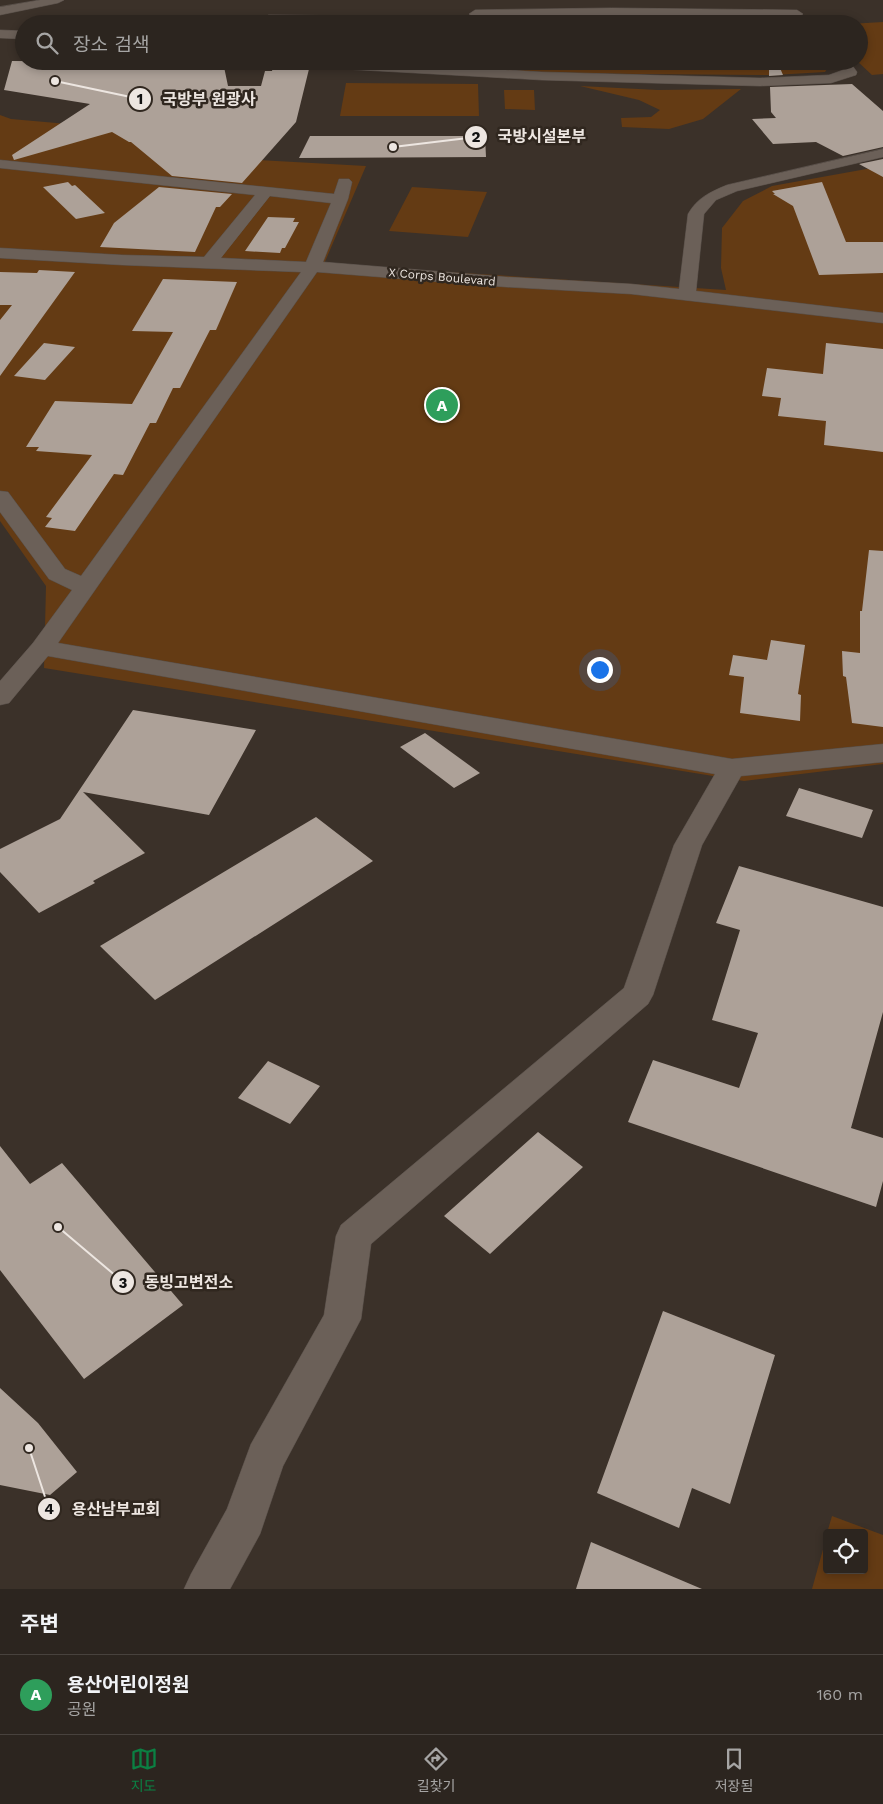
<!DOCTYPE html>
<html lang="ko">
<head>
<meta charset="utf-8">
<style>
	body { margin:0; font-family:"Work Sans","Noto Sans KR",sans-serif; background:#38312c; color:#f1f3f6 }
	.controls { position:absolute; right:15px; bottom:15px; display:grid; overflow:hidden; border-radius:5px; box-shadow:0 2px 8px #0003 }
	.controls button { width:45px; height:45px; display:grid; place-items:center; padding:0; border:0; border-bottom:1px solid #48423d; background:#2c251f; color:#f1f3f6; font:25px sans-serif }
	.you { position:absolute; left:599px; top:669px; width:18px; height:18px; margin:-12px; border:4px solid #fff; border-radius:50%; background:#1a73e8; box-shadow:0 0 0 8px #1a73e833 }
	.badge { display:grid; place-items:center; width:32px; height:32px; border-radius:50%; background:#0b8043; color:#fff; font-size:16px; font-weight:700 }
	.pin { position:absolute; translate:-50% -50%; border:2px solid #fff; box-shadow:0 1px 5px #0006 }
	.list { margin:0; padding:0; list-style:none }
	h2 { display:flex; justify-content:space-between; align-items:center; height:65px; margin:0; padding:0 20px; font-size:21px }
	h2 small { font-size:16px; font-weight:400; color:#a6a5a4 }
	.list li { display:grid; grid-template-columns:32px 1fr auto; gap:15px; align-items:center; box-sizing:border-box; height:80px; padding:0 20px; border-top:1px solid #48423d }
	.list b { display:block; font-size:19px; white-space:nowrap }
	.list p { margin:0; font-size:16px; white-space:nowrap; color:#a6a5a4 }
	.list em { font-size:16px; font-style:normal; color:#a6a5a4 }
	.icon { flex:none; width:28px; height:28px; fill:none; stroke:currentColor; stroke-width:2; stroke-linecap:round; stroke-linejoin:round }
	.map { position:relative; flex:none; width:883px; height:1589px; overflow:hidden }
	.search { position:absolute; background:#2c251f; box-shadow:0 2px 8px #0003; left:15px; right:15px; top:15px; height:55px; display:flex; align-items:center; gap:12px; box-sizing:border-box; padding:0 18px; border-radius:28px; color:#a6a5a4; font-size:19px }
	.sheet { height:145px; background:#2c251f }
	nav { display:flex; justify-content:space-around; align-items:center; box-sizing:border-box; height:70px; border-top:1px solid #48423d; background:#2c251f; font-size:14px; color:#a6a5a4 }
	nav a { display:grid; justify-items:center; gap:2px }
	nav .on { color:#0b8043 }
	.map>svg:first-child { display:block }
	.green { fill:#643b14 }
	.building { fill:#ada198 }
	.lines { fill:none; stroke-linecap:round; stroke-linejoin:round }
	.minor-casing { stroke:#574e48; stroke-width:1 }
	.minor { fill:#6b6058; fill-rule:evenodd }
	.labels { text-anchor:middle; stroke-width:5; stroke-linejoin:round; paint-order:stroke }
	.far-street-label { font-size:12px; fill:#ede6e1; stroke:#30271f }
	.leader { fill:none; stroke:#ede6e1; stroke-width:2 }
	.callout-dot { fill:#ede6e1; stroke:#30271f; stroke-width:2 }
	.mark-label { font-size:15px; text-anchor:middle; font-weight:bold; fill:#111 }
	.callout-label { font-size:16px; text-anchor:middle; font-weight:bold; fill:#ede6e1; stroke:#30271f; stroke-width:5; stroke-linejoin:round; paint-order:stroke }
</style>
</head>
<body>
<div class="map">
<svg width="883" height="1589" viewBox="0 0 883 1589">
	<rect width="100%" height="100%" fill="#3b3129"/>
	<path class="green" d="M774,19L795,22L797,24L493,22Z
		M883,22V74L872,75L857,61H859V24H849Z
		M495,61H822L827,69L825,72L773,75L519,73L496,69Z
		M346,83L478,84L479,116H340Z
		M580,86L658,90L741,89L703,119L669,129L622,127L621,118L651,117L660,110L639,100Z
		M504,90H534L535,110L505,109Z
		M0,115L11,119L136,130L222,158L366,166L324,264L726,290L721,268L722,228L743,201L772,186L883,166V764L744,781L44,668L46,586L0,521Z
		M412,187L487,192L468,237L389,231Z
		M832,1516L883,1535V1589H812L827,1535V1570H864V1533H827Z"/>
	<path class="building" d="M12,61L223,62L228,86H261L265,71H272L273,67L309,69L296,122L242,183L172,176L131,142H129L112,132L14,160L12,155L90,104L4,90Z
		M769,61H777L783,75L769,76Z
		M852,84L883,111V147L843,156L816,142L773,144L752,119L776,118L771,112L770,87Z
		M310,136H485L486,157L299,158Z
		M883,159V177L859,164Z
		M68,182L72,186L75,185L105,213L76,219L43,187Z
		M822,182L846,242H883V273L819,275L793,206L773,194H775L772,191Z
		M159,187L232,194L220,207H216L195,252L100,247L114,223Z
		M268,217L295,218L293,222H299L285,248H282L280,253L245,251Z
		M39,270L75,272L0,376V320L12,305H0V272L37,273Z
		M163,279L237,282L216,330H210L180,388H173L156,423H150L123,475L114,474L75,531L45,527L52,518L46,517L92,455L36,451L39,447H26L55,401L132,404L173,332L132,331Z
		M44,343L75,347L45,380L14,376Z
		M826,343L883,349V452L824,445L826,421L778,416L781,398L762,396L767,368L823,374Z
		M869,550L883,551V727L852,723L846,677L843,676L842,651L860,653V611H862Z
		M771,640L805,645L798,694L801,695L800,721L740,713L744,677L729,675L733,655L767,660Z
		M133,710L256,730L209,815L83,792L145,853L93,881L95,883L39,913L0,872V849L60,819Z
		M425,733L480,773L454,788L400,747Z
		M799,788L873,810L862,838L786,816Z
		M316,817L373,861L155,1000L100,946Z
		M739,866L883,907V1012L851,1128L883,1138V1181L876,1207L628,1122L653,1060L739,1088L758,1033L712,1020L740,930L716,923Z
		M268,1061L320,1086L290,1124L238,1098Z
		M538,1132L583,1167L490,1254L444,1216Z
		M0,1146L30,1184L62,1163L183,1305L84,1379L0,1270Z
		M663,1311L775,1355L730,1504L692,1488L679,1528L597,1493Z
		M0,1388L38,1423L77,1472L50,1495L0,1485Z
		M591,1542L702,1589H576Z"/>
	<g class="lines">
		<defs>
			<path id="minor" d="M40,0H64L58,3L0,15V7Z
				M612,8L797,10L803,14L797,18L612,16L475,18L469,14L475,10Z
				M269,15L474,17L480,21L477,24L265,22L263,19Z
				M80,16H247L253,20L247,24H63Z
				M0,30L24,31V39L0,38Z
				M265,61H345L542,72L760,78L829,75L843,70L836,61H849L857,72L856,75L831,83L760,86L542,80L271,65Z
				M883,149V157L737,191L716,200L704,214L696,291L883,313V323L631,294L506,287L317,272L58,643L732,759L883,744V762L741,776L702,845L653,995L648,1004L371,1244L361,1319L283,1466L260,1534L230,1589H184L191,1574L227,1509L251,1444L324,1315L336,1236L341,1225L624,988L674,845L715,774L48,656L9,703L0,705V681L33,643L72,590L49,579L0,512V491L8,492L65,569L81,576L301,272L122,265L0,258V248L122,255L204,257L255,195L0,168V160L334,194L339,179H349L352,182L348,199L323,262L506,277L631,284L679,289L688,214C697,198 710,192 727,185ZM270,196L331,203L306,262L221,258Z"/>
		</defs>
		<use href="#minor" class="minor-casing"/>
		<use href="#minor" class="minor"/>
	</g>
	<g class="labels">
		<g class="far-street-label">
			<text transform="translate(442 277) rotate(5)" y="4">X Corps Boulevard</text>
		</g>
	</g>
	<path class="leader" d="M55 81L140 99M393 147L476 137M58 1227L123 1282M29 1448L49 1509"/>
	<g class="callout-dot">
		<circle cx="55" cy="81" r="5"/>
		<circle cx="393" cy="147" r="5"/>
		<circle cx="58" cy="1227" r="5"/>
		<circle cx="29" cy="1448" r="5"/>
		<circle cx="140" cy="99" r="12"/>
		<circle cx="476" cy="137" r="12"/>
		<circle cx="123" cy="1282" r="12"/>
		<circle cx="49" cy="1509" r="12"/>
	</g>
	<g class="mark-label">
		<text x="140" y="104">1</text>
		<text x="476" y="142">2</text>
		<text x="123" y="1288">3</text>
		<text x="49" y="1514">4</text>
	</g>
	<g class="callout-label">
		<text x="209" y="105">국방부 원광사</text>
		<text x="542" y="142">국방시설본부</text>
		<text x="189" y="1288">동빙고변전소</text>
		<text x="116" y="1515">용산남부교회</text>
	</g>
</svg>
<div class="controls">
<button><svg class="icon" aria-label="locate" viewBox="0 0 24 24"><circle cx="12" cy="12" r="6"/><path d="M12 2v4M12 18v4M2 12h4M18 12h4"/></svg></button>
</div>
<div class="you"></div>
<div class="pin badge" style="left:442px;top:405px;background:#2e9e5b">A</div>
<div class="search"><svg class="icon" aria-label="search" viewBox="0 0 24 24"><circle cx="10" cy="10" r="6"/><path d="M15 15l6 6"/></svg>장소 검색</div>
</div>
<section class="sheet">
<h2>주변<small></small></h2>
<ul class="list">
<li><span class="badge" style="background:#2e9e5b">A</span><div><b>용산어린이정원</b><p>공원</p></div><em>160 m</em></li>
</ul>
</section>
<nav>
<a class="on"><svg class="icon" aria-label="map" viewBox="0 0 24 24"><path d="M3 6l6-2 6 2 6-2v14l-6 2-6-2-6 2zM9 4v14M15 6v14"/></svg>지도</a>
<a><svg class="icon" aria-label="directions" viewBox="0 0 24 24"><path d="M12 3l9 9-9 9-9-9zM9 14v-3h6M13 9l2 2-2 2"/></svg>길찾기</a>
<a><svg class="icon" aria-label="saved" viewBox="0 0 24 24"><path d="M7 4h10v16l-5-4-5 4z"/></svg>저장됨</a>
</nav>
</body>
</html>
